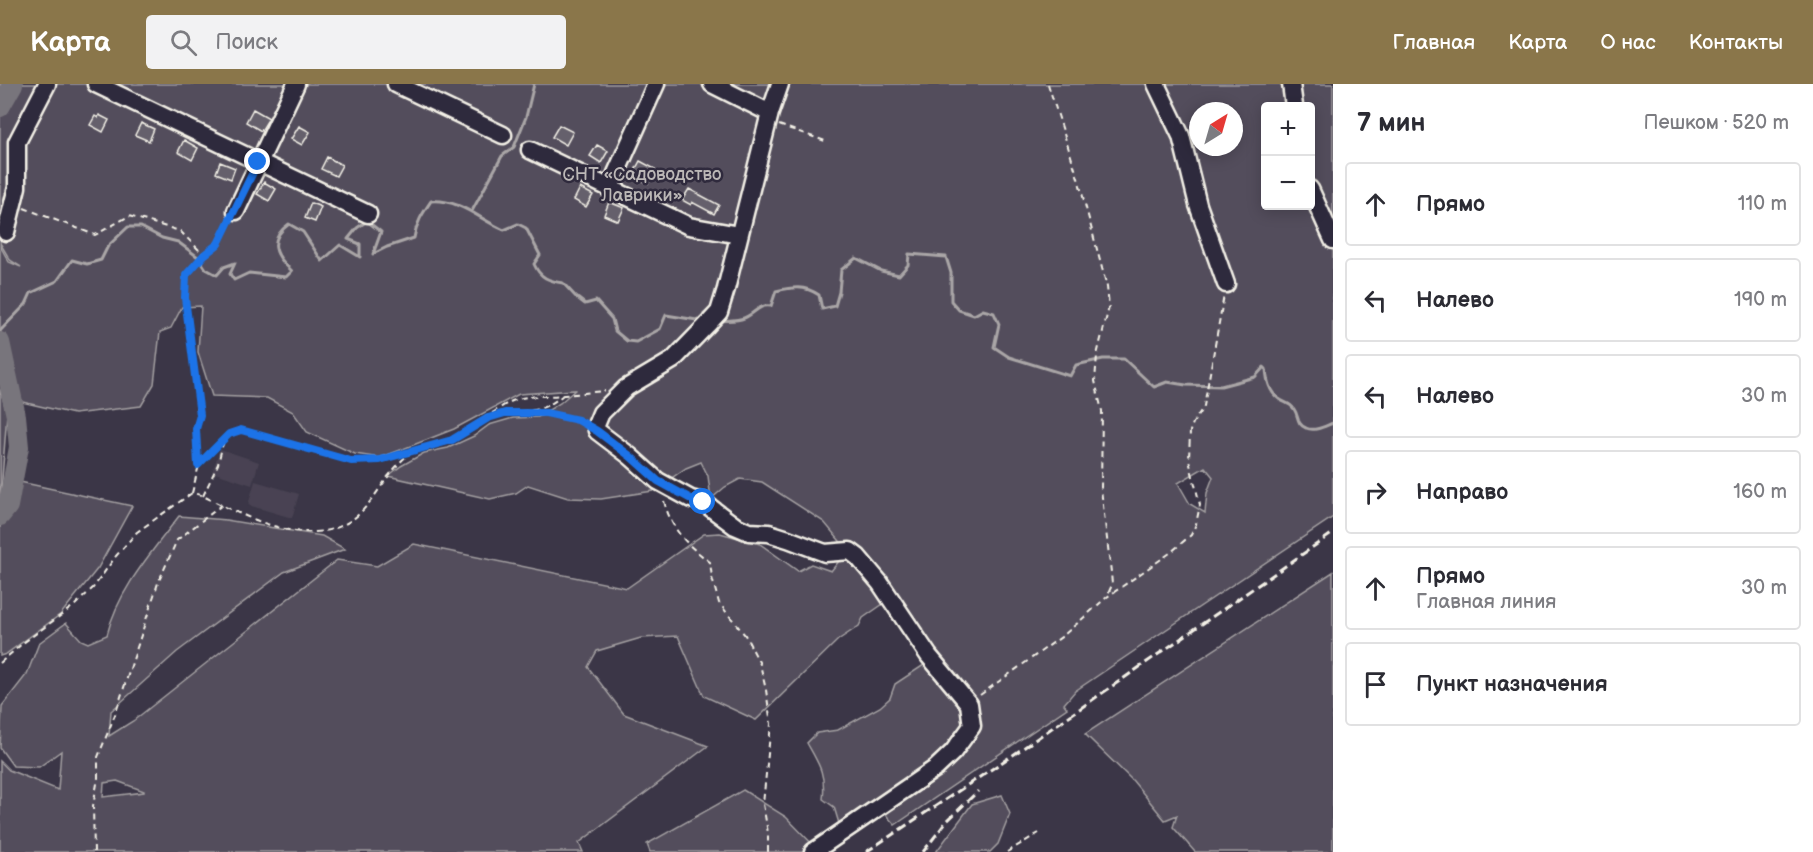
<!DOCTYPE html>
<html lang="ru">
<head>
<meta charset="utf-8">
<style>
	body { margin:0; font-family:"Balsamiq Sans",sans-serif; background:#f2f2f3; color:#2b2b33 }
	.controls { position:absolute; right:18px; top:18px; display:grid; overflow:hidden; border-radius:6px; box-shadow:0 3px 15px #0003 }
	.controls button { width:54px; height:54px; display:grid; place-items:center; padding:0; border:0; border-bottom:2px solid #e1e1e2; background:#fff; color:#2b2b33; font:30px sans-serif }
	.compass { position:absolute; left:1189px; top:18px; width:54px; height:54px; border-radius:50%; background:#fff; box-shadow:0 3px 15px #0003; rotate:37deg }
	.stop { position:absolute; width:18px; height:18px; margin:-14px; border:4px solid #1a73e8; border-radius:50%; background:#fff }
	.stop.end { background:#1a73e8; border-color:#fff; box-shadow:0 2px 6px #0008 }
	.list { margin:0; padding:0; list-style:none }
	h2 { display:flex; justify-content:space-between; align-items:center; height:78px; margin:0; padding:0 24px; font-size:26px }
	h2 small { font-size:20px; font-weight:400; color:#7c7c81 }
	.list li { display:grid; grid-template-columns:39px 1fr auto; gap:18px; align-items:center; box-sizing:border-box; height:84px; margin:0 12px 12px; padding:0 12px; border:2px solid #e1e1e2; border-radius:6px }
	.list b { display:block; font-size:22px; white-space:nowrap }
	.list p { margin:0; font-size:20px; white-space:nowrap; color:#7c7c81 }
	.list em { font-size:20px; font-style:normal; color:#7c7c81 }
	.icon { flex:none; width:33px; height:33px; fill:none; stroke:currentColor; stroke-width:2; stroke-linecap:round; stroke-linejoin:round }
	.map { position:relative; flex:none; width:1333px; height:768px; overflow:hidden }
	header { display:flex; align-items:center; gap:36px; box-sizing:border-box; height:84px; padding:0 30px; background:#8a764a; color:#fff }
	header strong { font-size:28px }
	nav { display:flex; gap:33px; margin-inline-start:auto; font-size:21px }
	.search { width:420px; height:54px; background:#f2f2f3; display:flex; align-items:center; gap:15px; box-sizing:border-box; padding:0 21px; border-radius:6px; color:#7c7c81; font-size:22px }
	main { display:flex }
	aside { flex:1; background:#fff }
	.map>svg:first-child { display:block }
	.built { fill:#484352 }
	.green { fill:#534e5c; stroke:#a4a0a2; stroke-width:1.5; fill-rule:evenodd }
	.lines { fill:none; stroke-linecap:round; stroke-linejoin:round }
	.stream { stroke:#aaa6a7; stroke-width:3 }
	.river { stroke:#78747b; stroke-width:20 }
	.building { fill:#65616c; stroke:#f4f1e8; stroke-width:1.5 }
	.minor-casing { stroke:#f4f1e8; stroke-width:21 }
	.path { stroke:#f4f1e8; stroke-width:2; stroke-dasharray:6 4.5; stroke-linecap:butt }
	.minor { stroke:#2f2a3d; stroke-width:16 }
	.rail { stroke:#f4f1e8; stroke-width:3; stroke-dasharray:9 4.5; stroke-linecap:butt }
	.route { stroke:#1a73e8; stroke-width:8 }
	.labels { text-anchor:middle; stroke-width:5; stroke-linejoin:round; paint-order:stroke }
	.park-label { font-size:18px; fill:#bcb8b7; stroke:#2f2a3d }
</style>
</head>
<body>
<header>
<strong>Карта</strong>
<div class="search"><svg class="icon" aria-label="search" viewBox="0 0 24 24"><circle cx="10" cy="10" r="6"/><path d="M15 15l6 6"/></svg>Поиск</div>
<nav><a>Главная</a><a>Карта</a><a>О нас</a><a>Контакты</a></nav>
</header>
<main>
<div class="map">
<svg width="1333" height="768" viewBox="0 0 1333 768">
	<rect width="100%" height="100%" fill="#3b3647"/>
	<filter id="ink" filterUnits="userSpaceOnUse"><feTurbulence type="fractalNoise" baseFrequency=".0167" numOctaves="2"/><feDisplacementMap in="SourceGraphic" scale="12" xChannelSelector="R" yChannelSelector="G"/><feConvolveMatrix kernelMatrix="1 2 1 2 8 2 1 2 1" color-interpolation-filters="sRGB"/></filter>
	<g filter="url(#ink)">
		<path class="built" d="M220,365L259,378L252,401L212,388Z
			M255,397L299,410L292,434L248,421Z"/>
		<path class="green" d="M0,0H771L762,25L720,214L703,230L704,231L725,220L775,34L787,0H1333V433L1075,607L1064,620L1067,624L895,741L887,732L882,719L841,746L834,723L823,715C826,690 819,680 807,659L817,649L838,646L880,623L890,614L895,600L927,579L886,518L863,534L859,542L838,556L756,636L704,612L678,552L641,554L597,567L588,583L624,630L708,662L579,759L583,768H0V677L9,686L58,706L61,667L39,683L13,682L0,664L2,622L27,590L39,559L66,539L81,556L88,559L107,551C118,506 152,468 179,432L226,436L322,452L345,465L284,488L177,568L111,627L109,652L133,637L337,476L377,482L414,460L627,504L704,450L720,449L760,460L798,487L811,480L831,487L840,476L844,462L824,438L762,398L740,395L725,403L711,415L708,392L701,378L686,384L653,407L601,415L568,414L528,401L516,409L490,415L388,392L401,382L424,369L448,364L474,352L489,341L513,334L538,333L560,319L575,306L519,310L454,345L380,374L355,370L307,348L293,328L267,314L212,312L198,268L201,222L182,223L171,244L160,248L154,300L141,322L74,330L18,317L0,245V162L9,178L21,183L10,176L0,159ZM1266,22H1310V122H1266ZM1198,27H1234V63H1198ZM1205,383L1213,393L1207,409L1205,429L1190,420L1178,399ZM117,697L144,707V708L103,713L104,699Z
			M0,305L7,329L0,421Z
			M20,398L132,422L98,484L61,530L6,570L0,572V442L13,426Z
			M1333,488V768H1195L1173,743L1177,731L1165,736L1133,697L1085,650Z
			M743,706L786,733L820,768H650L647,760Z
			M1002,711L1010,730L998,760L990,768H936L972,720Z"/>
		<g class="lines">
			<path class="stream" d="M472,127L502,72L514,63L526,33L534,0
				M719,237C726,236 737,237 744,234C755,230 758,220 771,222L776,207C793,203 804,201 819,211L822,225L835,222L839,208L841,186L856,174L881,187L899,191L908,181L909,170L946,173L951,189V217L959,226L974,231L983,226L994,229L999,240L994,263L1009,273L1070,292L1076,281L1103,275H1124L1154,303L1167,298L1186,301L1221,302L1255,293L1264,283L1266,285C1267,296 1269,308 1279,315C1284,319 1290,319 1294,325C1299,332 1296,340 1306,344C1315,348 1325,342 1333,339
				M0,247L26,220L31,209L57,197L72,176L87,180L101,176L108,162L128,143H141L162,154L178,158L198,173L206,185L217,191L224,183L235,179L230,190L234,196L249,189L286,193L292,187C275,172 267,156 289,140L303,148L322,177L340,161L360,173V160L348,155L357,144L367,137L381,148L373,170L387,163L414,154C416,139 423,129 431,117C460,115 479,135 504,146L518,140L526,144L540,171L534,180C540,194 549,197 563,199L576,213L585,220L596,217L612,235L615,247L627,257L636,258L660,245L666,231L703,237"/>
			<path class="river" d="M0,23L13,0
				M0,258L16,332L19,363L8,422L0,432"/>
		</g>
		<path class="building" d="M253,25L269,34L261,47L246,38Z
			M99,31L109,36L103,48L90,41L95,32L98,34Z
			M141,39L154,45L149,57L135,51Z
			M559,41L573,48L566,61L552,53Z
			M299,42L310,48L302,61L291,55Z
			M184,56L198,64L192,76L178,68Z
			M597,61L608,67L601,79L590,72Z
			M327,73L342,81L336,92L321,85Z
			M640,77L655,85L648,99L632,92Z
			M220,78L235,84L231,95L216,89Z
			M264,98L276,105L269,117L257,110Z
			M580,104L593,111L586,123L574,116Z
			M689,105L719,121L714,130L692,118L691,121L682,116Z
			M609,118L624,124L618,137L604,131Z
			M311,119L321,123L315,138L305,134Z"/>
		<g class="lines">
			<defs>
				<path id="minor" d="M96,0L368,130
					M396,0L503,51
					M712,0L770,29
					M780,0L770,29L726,205L719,228L707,241L673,276L626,304L601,329L596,341L597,347L630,372L658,397L691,415L703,418L735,442L749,448L769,449L788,455L825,469L850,467L858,473L880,499L929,572L969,620L972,642L953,668L936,684L813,768
					M1156,0L1181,52L1198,121L1226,200
					M1291,0L1294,22
					M530,66L689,142L739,151
					M609,105L656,0
					M1310,105L1333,156
					M236,127L296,0
					M6,148L17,103V58L47,0"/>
			</defs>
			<use href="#minor" class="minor-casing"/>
			<path class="path" d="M1048,0L1078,94L1107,203L1109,223L1097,271L1095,297L1102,327L1101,405L1111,488L1112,501L1107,512
				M779,41L828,58
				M24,124L95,151L129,132L180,147L204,171
				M535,328L578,336L584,339
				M490,333C520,324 536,334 563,311
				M199,381L196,345L199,331L185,214L186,191L204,171L218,160L230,138
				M192,409L199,381L229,350L241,346L351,377L380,376L409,369
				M203,412L218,380L223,359
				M664,417C672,447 686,460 710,478L712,494L719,519L745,551L760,580L766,606L771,640L763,720L768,749V768
				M0,579L23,559L75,521L93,504L116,472L137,448L192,409L201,411C244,432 315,471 359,430C377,413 388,387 409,370C420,362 439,361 452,355C473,346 489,329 510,318C526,310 546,313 564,311C577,310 591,308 605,307
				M980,611L1064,551L1107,513L1170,469L1191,451L1196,440L1200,421L1189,376L1190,347L1193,339L1204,322L1224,211
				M94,768L93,722L98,694V673L116,628L158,499L177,456L222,421
				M1007,768L1039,749"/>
			<use href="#minor" class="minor"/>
			<path class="rail" d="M866,768L1013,671L1333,449
				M923,768L946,738L978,707"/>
		</g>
	</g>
	<g class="lines" filter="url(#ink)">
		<path class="route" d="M258,78L218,160L204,171L186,191L185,214L200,331L196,345L198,381L229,350L241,346L351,377L380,376L452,356L488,334L505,329H546L578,336L597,347L630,372L658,397L691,415L703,418"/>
	</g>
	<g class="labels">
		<g class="park-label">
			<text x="642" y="96">СНТ «Садоводство<tspan x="642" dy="21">Лаврики»</tspan></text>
		</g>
	</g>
</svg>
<div class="controls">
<button>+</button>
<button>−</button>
</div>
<svg class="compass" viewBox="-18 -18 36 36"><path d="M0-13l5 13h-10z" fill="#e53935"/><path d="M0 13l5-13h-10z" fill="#7c7c81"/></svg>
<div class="stop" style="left:703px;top:418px"></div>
<div class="stop end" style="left:258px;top:78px"></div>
</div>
<aside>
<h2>7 мин<small>Пешком · 520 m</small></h2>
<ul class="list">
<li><svg class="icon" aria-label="ahead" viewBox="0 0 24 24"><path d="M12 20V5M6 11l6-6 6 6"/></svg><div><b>Прямо</b></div><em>110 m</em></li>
<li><svg class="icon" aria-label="left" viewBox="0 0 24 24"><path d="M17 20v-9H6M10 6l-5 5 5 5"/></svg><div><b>Налево</b></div><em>190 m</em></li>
<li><svg class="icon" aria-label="left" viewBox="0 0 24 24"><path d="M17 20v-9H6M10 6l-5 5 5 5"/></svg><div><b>Налево</b></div><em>30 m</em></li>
<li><svg class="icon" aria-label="right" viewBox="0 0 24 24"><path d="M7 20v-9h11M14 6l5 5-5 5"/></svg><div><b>Направо</b></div><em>160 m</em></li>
<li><svg class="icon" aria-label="ahead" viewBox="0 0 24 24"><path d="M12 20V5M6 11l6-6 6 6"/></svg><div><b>Прямо</b><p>Главная линия</p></div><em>30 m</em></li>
<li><svg class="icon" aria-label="arrive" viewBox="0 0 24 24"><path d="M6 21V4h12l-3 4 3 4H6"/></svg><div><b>Пункт назначения</b></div></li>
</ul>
</aside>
</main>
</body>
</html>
